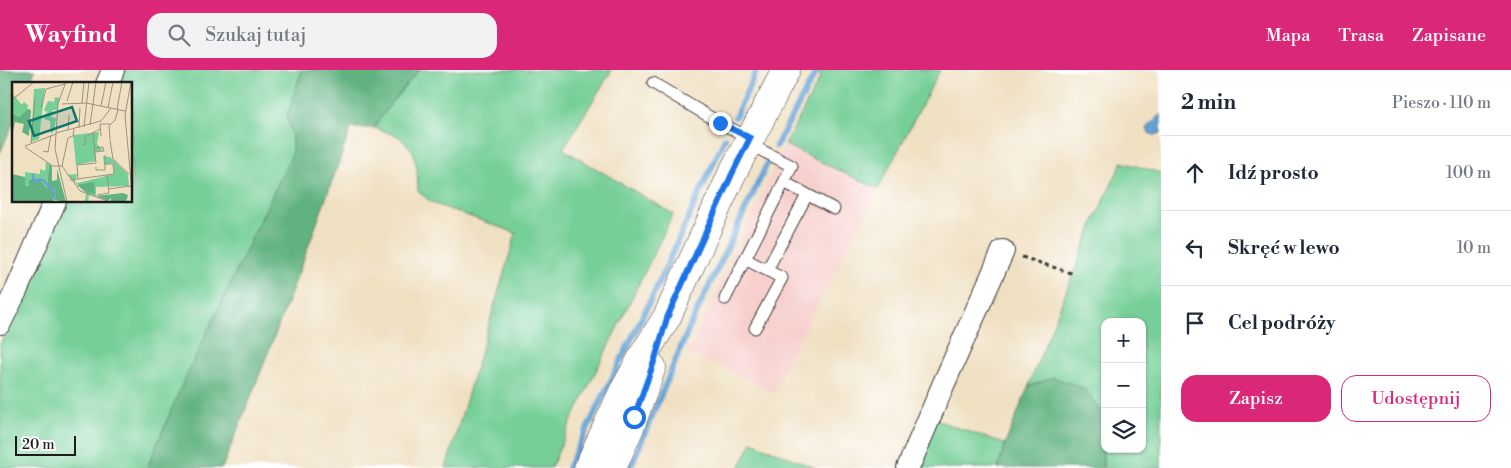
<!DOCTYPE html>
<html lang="pl">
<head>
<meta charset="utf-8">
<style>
	body { margin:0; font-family:"Libre Bodoni",serif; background:#f2f2f3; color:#1f2937 }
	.controls { position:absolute; right:15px; bottom:15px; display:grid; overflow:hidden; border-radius:10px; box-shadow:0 1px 4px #0004 }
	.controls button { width:45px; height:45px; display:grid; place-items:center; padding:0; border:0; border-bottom:1px solid #e0e1e3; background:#fff; color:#1f2937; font:25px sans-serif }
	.scale { position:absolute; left:15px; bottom:12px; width:61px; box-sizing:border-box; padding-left:5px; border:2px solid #1c1c1c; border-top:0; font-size:14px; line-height:18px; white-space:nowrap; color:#1c1c1c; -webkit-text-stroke:4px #fff; paint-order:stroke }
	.stop { position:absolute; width:15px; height:15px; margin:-11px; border:4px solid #1a73e8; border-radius:50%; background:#fff }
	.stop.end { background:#1a73e8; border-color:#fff; box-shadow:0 1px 5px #0008 }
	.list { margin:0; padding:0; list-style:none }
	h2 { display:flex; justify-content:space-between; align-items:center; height:65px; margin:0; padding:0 20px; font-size:21px }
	h2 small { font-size:16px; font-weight:400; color:#747a83 }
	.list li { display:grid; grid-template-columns:32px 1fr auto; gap:15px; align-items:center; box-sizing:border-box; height:75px; padding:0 20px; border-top:1px solid #e0e1e3 }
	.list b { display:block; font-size:19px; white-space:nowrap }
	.list em { font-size:16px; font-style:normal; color:#747a83 }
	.actions { display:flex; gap:10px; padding:15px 20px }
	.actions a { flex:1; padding:11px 0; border:1px solid #db2777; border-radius:15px; text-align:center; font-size:18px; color:#db2777 }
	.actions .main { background:#db2777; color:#fff }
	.icon { flex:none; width:28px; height:28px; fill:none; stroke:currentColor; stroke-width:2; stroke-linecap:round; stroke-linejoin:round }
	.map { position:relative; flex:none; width:1161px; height:398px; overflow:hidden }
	header { display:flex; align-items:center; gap:30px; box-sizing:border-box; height:70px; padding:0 25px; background:#db2777; color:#fff }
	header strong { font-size:24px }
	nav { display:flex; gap:28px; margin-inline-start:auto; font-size:18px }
	.search { width:350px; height:45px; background:#f2f2f3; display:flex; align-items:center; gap:12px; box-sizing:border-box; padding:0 18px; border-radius:15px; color:#747a83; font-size:19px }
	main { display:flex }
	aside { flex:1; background:#fff }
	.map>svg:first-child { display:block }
	.built { fill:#f7d0ce }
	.green { fill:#75cf97; stroke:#48765a; fill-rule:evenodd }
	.forest { fill:#60b280; stroke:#3e674e }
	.water { fill:#64a2d6; stroke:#405f79 }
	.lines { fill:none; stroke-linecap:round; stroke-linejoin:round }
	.stream { stroke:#64a2d6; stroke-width:6 }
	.service-casing { stroke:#3c3935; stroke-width:13 }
	.minor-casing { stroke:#3c3935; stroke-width:24 }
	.secondary-casing { stroke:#3c3935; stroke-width:29 }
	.path { stroke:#3c3935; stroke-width:3; stroke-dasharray:4 4; stroke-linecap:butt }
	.service { stroke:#fff; stroke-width:11 }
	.minor { stroke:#fff; stroke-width:22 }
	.secondary { stroke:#fff; stroke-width:28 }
	.route { stroke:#1a73e8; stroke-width:6 }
	.inset-river { fill:none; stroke:#64a2d6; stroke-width:2.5 }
	.inset-road { fill:none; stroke:#9b9280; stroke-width:1 }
	.view { fill:#0f766e; fill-opacity:0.15; stroke:#0f766e; stroke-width:2.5 }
	.inset-edge { fill:none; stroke:#1c1c1c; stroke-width:2.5 }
</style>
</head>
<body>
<header>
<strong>Wayfind</strong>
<div class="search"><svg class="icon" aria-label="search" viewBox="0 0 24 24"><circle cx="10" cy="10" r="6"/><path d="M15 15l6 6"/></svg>Szukaj tutaj</div>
<nav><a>Mapa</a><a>Trasa</a><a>Zapisane</a></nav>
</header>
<main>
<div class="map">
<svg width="1161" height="398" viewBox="0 0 1161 398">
	<rect width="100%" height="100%" fill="#fff"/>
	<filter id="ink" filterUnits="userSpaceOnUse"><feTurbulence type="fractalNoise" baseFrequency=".02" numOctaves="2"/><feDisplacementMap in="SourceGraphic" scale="10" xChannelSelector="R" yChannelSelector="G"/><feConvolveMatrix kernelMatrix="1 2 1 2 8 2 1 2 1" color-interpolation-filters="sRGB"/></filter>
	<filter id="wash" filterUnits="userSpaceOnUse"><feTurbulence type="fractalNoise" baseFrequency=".0096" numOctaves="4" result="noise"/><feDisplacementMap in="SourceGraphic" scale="20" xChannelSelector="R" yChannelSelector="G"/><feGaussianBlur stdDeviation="1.12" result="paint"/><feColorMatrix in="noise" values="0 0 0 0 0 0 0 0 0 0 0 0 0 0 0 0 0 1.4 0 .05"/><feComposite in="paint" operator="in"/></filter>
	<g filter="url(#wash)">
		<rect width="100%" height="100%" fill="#f0e0c2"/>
		<path class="built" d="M785,75L878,119L772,322L714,293L688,283Z"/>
		<path class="green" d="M121,0H302L287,46L292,66V84L182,315L147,398H0V273L20,234L64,131H131V14H115Z
			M419,0H612L563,79L673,144L572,350L551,398H446L516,163L432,133L418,121L417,99L413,81L398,66L374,58L391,33Z
			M807,0H940L878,119L785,75L821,6Z
			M1122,92L1161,103V398H1103L1102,343L1053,307L1028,317L1095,149ZM1105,252H1142V379H1105Z
			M936,350L1005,374L998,398H916Z
			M752,372L815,398H739Z"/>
		<path class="forest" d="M0,0H35L30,14H14V51L0,83Z
			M302,0H419L391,33L374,58H351C311,172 268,286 222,398H147L182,315L292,84V66L287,46Z
			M1053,307L1084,318L1102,343L1103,398H998L1005,374L1028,317Z"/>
		<path class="water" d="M1161,44V63L1154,65L1149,63L1147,59L1152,52Z"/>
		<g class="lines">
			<path class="stream" d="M735,47L757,0
				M776,76L814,6
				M568,398L653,225L725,68
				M630,398L690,256L767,94"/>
		</g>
	</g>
	<g filter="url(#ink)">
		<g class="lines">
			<defs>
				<path id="service" d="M653,13L720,53L750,68
					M784,112L834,139
					M745,189L782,208L755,258
					M767,200L807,125
					M725,229L792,96L747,73"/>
				<path id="minor" d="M107,14L113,0
					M0,253L17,219L55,131
					M908,398L944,313L1003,181"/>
				<path id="secondary" d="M588,398L621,326L644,284L667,247L732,104L786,0
					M612,398L631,355L652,297"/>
			</defs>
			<use href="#service" class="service-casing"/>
			<use href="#minor" class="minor-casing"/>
			<use href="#secondary" class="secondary-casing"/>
			<path class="path" d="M1022,187L1074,204"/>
			<use href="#service" class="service"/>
			<use href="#minor" class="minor"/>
			<use href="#secondary" class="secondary"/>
		</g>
	</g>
	<g class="lines" filter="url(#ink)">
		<path class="route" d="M634,347L655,289L667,248L732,104L750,68L720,53"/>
	</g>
	<g transform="translate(12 12)">
		<rect width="120" height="120" fill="#f0e0c2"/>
		<path d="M33,6L27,57L19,60L22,7ZM0,11L10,23L12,20L16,23L15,29L7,35L0,31ZM43,15L48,16L45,28H41L39,35L44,36L42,49L39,52L38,39L32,37L35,30L32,28L36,19L42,20ZM87,50L85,62L91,68L83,70L84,79L64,83L61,53ZM91,74L98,75L116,92L117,104L84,105V114L77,113L76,119H73L74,111L55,93L65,92L63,100L66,101L102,92L101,81L92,83ZM34,80L37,82L35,106L28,98H18L17,104H13V90L28,92V87L33,89Z" fill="#75cf97"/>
		<path d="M16,27L19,28L17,54L10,50L12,42L3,40L0,55V31L7,35ZM37,82L40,84V99L45,98V87L54,120L44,118L42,105L41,120H0V92L13,95V104H17V98H28L35,106ZM82,100L83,112L75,111L65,103ZM111,111L116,113L114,120H99V116L96,119L84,114Z" fill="#60b280"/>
		<path class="inset-river" d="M21,92V98H31L41,108L43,118"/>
		<path class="inset-road" d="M54,0L46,21L43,67L55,120M119,0L113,33L120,110M0,18L22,0M55,19L61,0M70,21L72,0M50,22L74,21L113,29M89,24L94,0M29,26L34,7L53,2M96,26L101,0M105,27L110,0M78,43L84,0M72,45L77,0M67,46L68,26M56,48L57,33M44,51L89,39L99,26M89,54L88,42H98M98,57L97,44L103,38L106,28M98,58L101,77L117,92M19,61L23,16M70,63L73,62V55L88,47M13,64L44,52M13,65L41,84H50L68,109L98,120M83,66L91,65L92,69L83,70M31,69L36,70L39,53M50,84L56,56L61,54L62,47M84,85V88H93V73M66,97L65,83L84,81L81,51M58,98L102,92L101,82H94M96,107L119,104M85,113L97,111L95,93"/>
		<path class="view" d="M60,25L65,39L22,54L17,39Z"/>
		<rect width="120" height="120" class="inset-edge"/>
	</g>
</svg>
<div class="controls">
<button>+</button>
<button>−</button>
<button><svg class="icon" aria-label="layers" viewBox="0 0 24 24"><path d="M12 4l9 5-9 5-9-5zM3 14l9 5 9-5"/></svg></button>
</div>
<div class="scale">20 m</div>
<div class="stop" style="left:634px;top:347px"></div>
<div class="stop end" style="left:720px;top:53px"></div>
</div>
<aside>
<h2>2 min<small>Pieszo · 110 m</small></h2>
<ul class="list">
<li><svg class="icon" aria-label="ahead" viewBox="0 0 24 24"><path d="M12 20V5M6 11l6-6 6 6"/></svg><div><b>Idź prosto</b></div><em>100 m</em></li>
<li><svg class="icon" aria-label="left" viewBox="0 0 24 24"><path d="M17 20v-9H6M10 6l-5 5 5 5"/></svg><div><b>Skręć w lewo</b></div><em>10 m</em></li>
<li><svg class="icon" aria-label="arrive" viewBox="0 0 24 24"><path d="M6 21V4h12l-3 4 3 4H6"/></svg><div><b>Cel podróży</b></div></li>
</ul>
<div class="actions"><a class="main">Zapisz</a><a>Udostępnij</a></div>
</aside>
</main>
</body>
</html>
